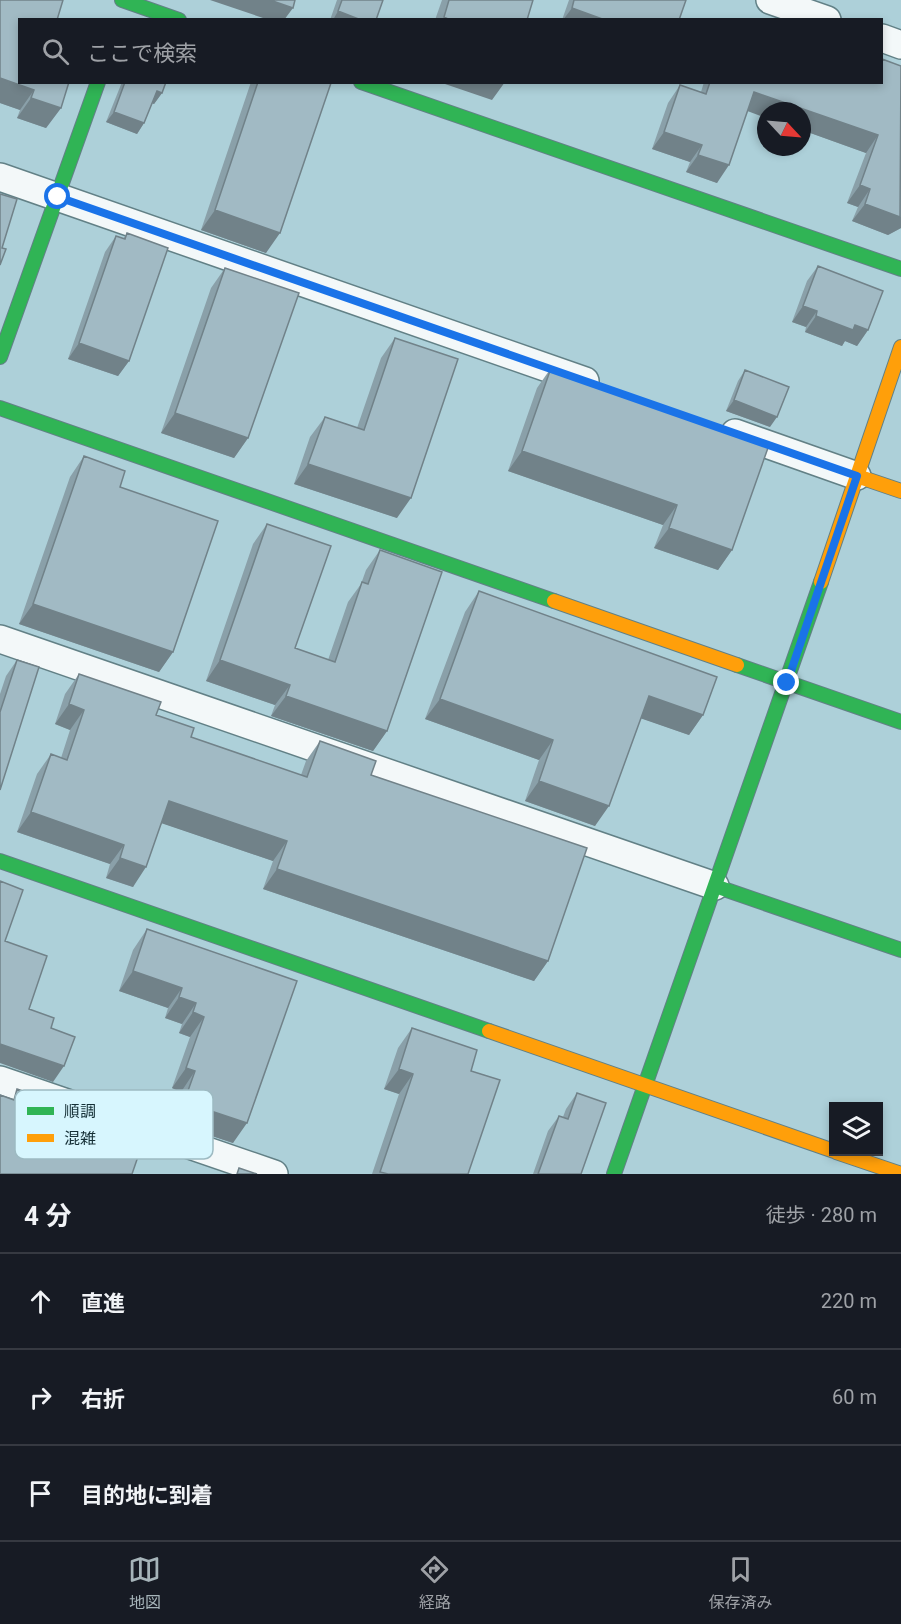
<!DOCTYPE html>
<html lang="ja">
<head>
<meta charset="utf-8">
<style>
	body { margin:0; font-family:Roboto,"Noto Sans JP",sans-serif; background:#20242c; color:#f1f3f6 }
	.controls { position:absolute; right:18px; bottom:18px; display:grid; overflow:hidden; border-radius:0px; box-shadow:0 3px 9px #0003 }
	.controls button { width:54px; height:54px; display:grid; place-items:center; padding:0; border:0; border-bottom:2px solid #363941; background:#171b24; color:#f1f3f6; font:30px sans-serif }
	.compass { position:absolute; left:757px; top:102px; width:54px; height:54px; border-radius:50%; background:#171b24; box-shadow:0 3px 9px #0003; rotate:116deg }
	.stop { position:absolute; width:18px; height:18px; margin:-14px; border:4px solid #1a73e8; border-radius:50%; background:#fff }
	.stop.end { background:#1a73e8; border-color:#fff; box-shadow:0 2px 6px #0008 }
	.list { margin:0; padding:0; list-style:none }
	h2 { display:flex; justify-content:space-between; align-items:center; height:78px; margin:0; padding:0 24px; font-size:26px }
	h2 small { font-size:20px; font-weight:400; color:#9ea1a6 }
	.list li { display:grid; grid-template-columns:39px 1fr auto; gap:18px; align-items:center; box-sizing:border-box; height:96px; padding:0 24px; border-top:2px solid #363941 }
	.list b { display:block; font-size:22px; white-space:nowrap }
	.list em { font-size:20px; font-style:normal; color:#9ea1a6 }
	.icon { flex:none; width:33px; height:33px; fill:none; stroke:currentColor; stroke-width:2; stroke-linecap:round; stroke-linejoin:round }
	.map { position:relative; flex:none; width:901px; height:1174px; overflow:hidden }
	.search { position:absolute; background:#171b24; box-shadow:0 3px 9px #0003; left:18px; right:18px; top:18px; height:66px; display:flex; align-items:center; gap:15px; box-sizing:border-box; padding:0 21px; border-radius:0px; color:#9ea1a6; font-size:22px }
	.sheet { height:366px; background:#171b24 }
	nav { display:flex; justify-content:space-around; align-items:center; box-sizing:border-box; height:84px; border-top:2px solid #363941; background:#171b24; font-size:16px; color:#9ea1a6 }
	nav a { display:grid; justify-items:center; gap:3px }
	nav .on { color:#a6b4b9 }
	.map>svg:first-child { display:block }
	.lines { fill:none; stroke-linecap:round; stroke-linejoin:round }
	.street-casing { stroke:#628086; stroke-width:30 }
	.fast-casing { stroke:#628086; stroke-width:16 }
	.slow-casing { stroke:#628086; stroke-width:16 }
	.street { stroke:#f3f8f9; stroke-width:27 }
	.fast { stroke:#30b455; stroke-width:14 }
	.slow { stroke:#ff9f0a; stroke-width:14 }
	.wall { fill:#8aa0a9 }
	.shaded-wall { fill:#718289 }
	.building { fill:#a1bac4; stroke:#718289; stroke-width:1.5 }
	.route { stroke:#1a73e8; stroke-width:8 }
	.key { fill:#d7f6fe; stroke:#9dbac2; stroke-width:1.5 }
	.key-label { font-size:16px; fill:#152f36 }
</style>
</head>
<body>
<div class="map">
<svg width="901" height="1174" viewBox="0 0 901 1174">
	<rect width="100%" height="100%" fill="#add0d9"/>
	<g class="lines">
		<defs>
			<path id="street" d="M770,0L827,20
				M882,38L901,45
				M0,177L585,381
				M735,433L857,476
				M0,639L715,886
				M0,1080L274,1174"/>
			<path id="fast" d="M122,0L179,20
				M361,82L901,269
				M0,357L98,82
				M0,408L554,601
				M737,665L901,722
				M0,861L489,1031
				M715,886L901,950
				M614,1174L821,582"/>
			<path id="slow" d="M857,476L901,491
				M821,582L901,347
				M554,601L737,665
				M489,1031L834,1151
				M836,1152L901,1174"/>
		</defs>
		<use href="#street" class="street-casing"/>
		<use href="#fast" class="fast-casing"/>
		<use href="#slow" class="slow-casing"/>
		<use href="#street" class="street"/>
		<use href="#fast" class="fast"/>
		<use href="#slow" class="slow"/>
	</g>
	<path class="wall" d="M0,0L20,20L61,108L46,128L17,118L20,110L0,103Z
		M337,0H383L376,20H330Z
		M442,0H533L527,20H435Z
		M569,0H686L679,20H562Z
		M901,66V228L888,235L852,221L858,207L847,203L866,153L802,130V111H747L717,183L686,172L690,162L652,149L668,103L680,85L701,92L704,82H882Z
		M122,82H166L162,93L154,104L152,103L144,123L137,134L106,122Z
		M251,82H330L266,253L201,230Z
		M127,233L129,361L118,376L68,359L105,252L116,236L123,239Z
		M818,266L868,330L857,346L845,341L842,346L805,332L806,327L792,322L807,281Z
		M225,268L248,438L234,458L161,433L211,288Z
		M395,338L397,518L294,484L310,437L325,417L357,428L381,358Z
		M551,368L732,550L718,570L654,548L663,525L508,471L537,388Z
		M745,370L770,427L726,411L738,381Z
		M84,456L120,487L173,652L159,672L19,624L70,477Z
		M267,524L295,648L328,660L348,602L361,584L366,570L380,550L387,731L373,751L271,716L275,705L206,681L253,544Z
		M479,591L703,715L689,735L641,718L595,826L525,801L539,760L425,719L465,612Z
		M17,660L0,790V694L6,676Z
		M79,674L156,715L191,737L301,775L306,761L320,741L371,775L548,961L534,981L263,889L273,861L162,823L133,887L106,878L110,864L17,832L37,774L51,754L61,758L70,730L55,724L65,694Z
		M147,929L297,981L233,1143L170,1122L181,1092L172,1088L190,1037L179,1033L182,1024L165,1018L168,1008L119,991L133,950Z
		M412,1028L468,1174H372L399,1094L384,1089L398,1048Z
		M577,1093L581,1174H533L548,1131L559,1116L563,1117L566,1109Z"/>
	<path class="shaded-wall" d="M210,0H270L293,8L284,20H269Z
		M572,8L605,20H563Z
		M338,11L361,20H333Z
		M0,78L34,90L20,110L0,103Z
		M446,82H505L492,100L445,84Z
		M157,91L162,93L154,104L149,102Z
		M754,92L878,135L866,153L802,130V111H766V118L742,109Z
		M31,98L61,108L46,128L17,118Z
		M114,112L144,123L137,134L106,122Z
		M664,132L702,145L690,162L652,149Z
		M698,155L729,165L717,183L686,172Z
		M860,185L870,189L858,207L847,203Z
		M865,204L901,217V228L888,235L852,221Z
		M215,210L280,233L266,253L201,230Z
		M803,306L817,311L806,327L792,322Z
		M816,316L855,325L868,330L857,346L845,341L842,346L805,332Z
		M79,343L129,361L118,376L68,359Z
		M734,400L777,417L770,427L726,411Z
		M175,413L248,438L234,458L161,433Z
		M522,451L677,505L663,525L508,471Z
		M308,464L411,498L397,518L294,484Z
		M669,528L732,550L718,570L654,548Z
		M33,604L173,652L159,672L19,624Z
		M220,660L290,685L275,705L206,681Z
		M286,696L387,731L373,751L271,716Z
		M649,696L703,715L689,735L634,716Z
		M440,699L553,740L539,760L425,719Z
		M69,704L84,710L70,730L55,724Z
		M539,781L609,806L595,826L525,801Z
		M169,801L287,841L273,861L155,821Z
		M31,812L124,845L110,864L17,832Z
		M120,858L146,867L133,887L106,878Z
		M277,869L548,961L534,981L263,889Z
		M133,971L182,988L168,1008L119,991Z
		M179,997L196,1003L182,1024L165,1018Z
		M193,1012L204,1017L190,1037L179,1033Z
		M0,1044L64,1066L53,1082L0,1063Z
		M186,1068L195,1071L181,1092L172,1088Z
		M399,1069L413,1074L399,1094L384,1089Z
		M184,1102L247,1123L233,1143L170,1122Z"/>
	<path class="building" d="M0,0H63L57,20H20V82H69L61,108L31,98L34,90L0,78Z
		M270,0H295L293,8Z
		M342,0H383L376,20H361L338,11Z
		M449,0H533L527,20H450L444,17Z
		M574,0H686L679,20H605L572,8Z
		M882,59L901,66L900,217L865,204L870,189L860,185L878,135L754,92L729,165L698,155L702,145L664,132L680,85L706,94L710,82H882Z
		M125,82H166L162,93L157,91L144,123L114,112Z
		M258,82L331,83L280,233L215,210Z
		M0,194L17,199L2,248L6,249L0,265Z
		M127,233L168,248L129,361L79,343L116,236L125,239Z
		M818,266L883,291L868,330L855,325L853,330L816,316L817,311L803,306Z
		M225,268L299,293L248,438L175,413Z
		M395,338L458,359L411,498L308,464L325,417L364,430Z
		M551,368L769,445L732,550L669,528L677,505L522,451Z
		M745,370L789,387L777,417L734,400Z
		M84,456L125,471L120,487L218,521L173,652L33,604Z
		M267,524L331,546L295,648L335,662L362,582L368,584L380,550L442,572L387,731L286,696L290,685L220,660Z
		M479,591L717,677L703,715L649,696L609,806L539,781L553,740L440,699Z
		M17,660L39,667L0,790V712Z
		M79,674L161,702L156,715L194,728L191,737L307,777L320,741L376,761L371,775L587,848L548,961L277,869L287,841L169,801L146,867L120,858L124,845L31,812L51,754L67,760L84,710L69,704Z
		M0,881L23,890L5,941L47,956L29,1009L54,1018L51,1028L75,1037L64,1066L0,1044Z
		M147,929L297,981L247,1123L184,1102L195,1071L186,1068L204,1017L193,1012L196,1003L179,997L182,988L133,971Z
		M412,1028L477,1050L471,1071L500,1080L468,1174H388L380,1172L413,1074L399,1069Z
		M17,1089L43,1098L40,1106L143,1142L132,1174H0V1095L14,1100Z
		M577,1093L606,1103L581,1174H538L559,1116L568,1119Z
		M239,1168L257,1174H237Z"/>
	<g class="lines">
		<path class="route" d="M58,197L857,476L787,683"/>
	</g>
	<rect x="15" y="1090" width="198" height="69" rx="9" class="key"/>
	<rect x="27" y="1107" width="27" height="8" fill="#30b455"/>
	<rect x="27" y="1134" width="27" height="8" fill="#ff9f0a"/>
	<g class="key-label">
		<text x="64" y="1117">順調</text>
		<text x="64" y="1144">混雑</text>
	</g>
</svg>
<div class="controls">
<button><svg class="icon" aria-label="layers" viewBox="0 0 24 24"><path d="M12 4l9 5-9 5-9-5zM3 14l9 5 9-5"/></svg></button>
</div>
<svg class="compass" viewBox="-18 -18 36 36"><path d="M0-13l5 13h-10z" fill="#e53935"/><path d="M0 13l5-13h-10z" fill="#9ea1a6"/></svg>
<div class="stop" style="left:58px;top:197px"></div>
<div class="stop end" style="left:787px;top:683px"></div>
<div class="search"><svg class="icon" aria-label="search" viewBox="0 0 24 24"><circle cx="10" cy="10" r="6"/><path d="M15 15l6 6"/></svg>ここで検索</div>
</div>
<section class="sheet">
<h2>4 分<small>徒歩 · 280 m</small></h2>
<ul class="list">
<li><svg class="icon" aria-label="ahead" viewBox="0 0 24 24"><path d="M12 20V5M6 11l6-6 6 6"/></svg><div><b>直進</b></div><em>220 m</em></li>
<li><svg class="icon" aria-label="right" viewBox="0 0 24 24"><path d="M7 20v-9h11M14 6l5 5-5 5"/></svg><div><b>右折</b></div><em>60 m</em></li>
<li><svg class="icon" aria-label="arrive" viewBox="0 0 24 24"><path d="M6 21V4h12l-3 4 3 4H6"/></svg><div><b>目的地に到着</b></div></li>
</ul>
</section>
<nav>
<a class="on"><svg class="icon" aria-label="map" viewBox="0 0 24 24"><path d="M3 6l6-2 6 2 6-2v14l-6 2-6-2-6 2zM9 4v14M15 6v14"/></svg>地図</a>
<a><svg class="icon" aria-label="directions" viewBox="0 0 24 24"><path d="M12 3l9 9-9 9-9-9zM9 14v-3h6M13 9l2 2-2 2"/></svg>経路</a>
<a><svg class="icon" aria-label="saved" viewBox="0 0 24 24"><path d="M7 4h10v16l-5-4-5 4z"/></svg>保存済み</a>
</nav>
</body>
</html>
